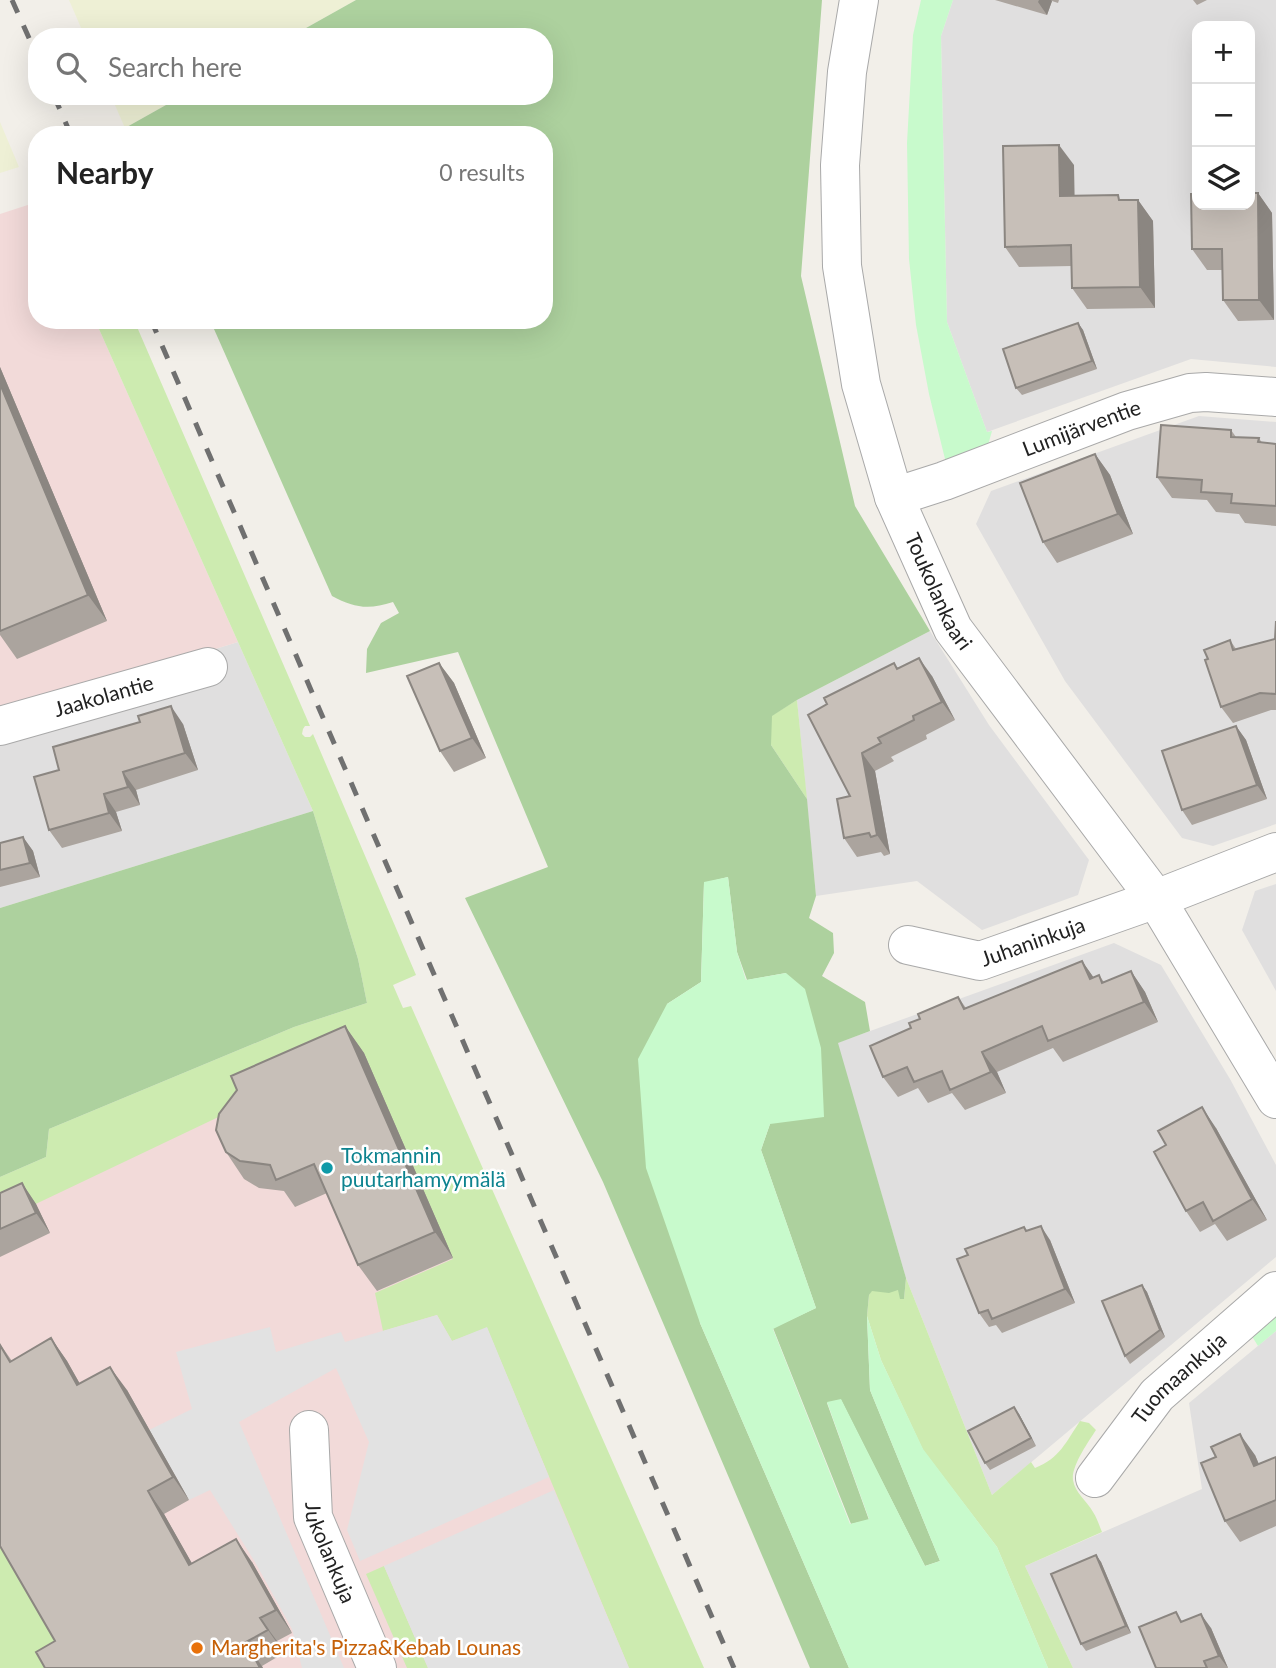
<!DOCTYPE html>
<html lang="en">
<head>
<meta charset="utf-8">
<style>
	body { margin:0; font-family:Lato,sans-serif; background:#f2f2f2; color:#222 }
	.controls { position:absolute; right:21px; top:21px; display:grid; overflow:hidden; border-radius:14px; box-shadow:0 7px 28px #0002 }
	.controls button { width:63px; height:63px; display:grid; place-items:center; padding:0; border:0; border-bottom:2px solid #e0e0e0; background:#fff; color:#222; font:35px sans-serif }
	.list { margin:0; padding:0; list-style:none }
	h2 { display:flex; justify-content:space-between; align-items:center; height:91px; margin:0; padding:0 28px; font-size:30px }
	h2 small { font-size:23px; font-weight:400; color:#767676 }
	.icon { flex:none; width:38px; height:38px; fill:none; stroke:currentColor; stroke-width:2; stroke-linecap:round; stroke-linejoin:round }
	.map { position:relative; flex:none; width:1276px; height:1668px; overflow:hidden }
	.search { position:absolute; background:#fff; box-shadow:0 7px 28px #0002; left:28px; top:28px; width:525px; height:77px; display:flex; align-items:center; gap:18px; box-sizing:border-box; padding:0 24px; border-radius:28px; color:#767676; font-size:26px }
	.panel { position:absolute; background:#fff; box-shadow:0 7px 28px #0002; left:28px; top:126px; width:525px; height:203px; border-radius:28px }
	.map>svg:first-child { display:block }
	.residential { fill:#e0dfdf; fill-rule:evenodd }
	.commercial { fill:#f2dad9 }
	.farmland { fill:#eef0d5 }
	.grass { fill:#cdebb0 }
	.forest { fill:#add19e }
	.park { fill:#c8facc }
	.parking { fill:#e2e2e2 }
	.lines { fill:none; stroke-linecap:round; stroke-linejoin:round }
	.minor-casing { stroke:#a9a9a9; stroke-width:40 }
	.minor { stroke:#fff; stroke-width:38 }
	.rail { stroke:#707070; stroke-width:5; stroke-dasharray:14 14; stroke-linecap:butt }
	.wall { fill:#aba49e }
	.shaded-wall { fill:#8b8681 }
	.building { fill:#c7bfb8; stroke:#8b8681; stroke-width:2 }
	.culture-dot { fill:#0f9aa8; stroke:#fff; stroke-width:2.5 }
	.food-dot { fill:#e8710a; stroke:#fff; stroke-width:2.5 }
	.labels { text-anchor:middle; stroke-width:5; stroke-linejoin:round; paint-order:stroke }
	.street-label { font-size:21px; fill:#222; stroke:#fff }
	.culture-label { font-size:21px; fill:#0d838f; stroke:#fff; text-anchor:start }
	.food-label { font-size:21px; fill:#c56008; stroke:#fff; text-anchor:start }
</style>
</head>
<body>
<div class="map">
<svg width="1276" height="1668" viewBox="0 0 1276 1668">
	<rect width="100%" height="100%" fill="#f2efe9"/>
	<path class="residential" d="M953,0H1276V367L1191,359L987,432L947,322L941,36ZM1197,26H1250V205H1197Z
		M1199,416L1276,422V824L1213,846L1182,838L1065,681L976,524L991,491Z
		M930,631L989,725L1089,860L1078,895L982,930L917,881L816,896L797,700Z
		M238,642L313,811L0,908V715Z
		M1276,884V991L1242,930L1255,891Z
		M1114,943L1161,965L1230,1079L1276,1165V1257L992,1495L906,1278L837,1043Z
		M1276,1331V1668H1073L1025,1566L1202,1489L1189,1403Z"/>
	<path class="commercial" d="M37,202V320H95L238,642L0,715V214Z
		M365,1016L648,1668H0V1186Z"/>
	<path class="farmland" d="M69,0H356L290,37H85Z
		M111,96H182L125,128Z
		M0,122L19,167L0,173Z"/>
	<path class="grass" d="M95,320H134L310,726H305L303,729L302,734L305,737H310L313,734L416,975L393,985L403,1008L411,1006L704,1668H629L487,1328L452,1341L437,1315L383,1331L375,1293L453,1259L250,1102L0,1221V1177L46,1157L49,1129L294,1027L367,1003L358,959L313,811Z
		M797,700L807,799L771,745V716Z
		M906,1278L992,1495L1031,1462L1035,1468C1060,1458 1066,1442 1080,1421L1089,1423L1096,1430C1089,1441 1071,1466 1073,1480C1075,1493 1087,1501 1093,1512C1097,1518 1099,1525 1102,1532L1025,1566L1073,1668H1048L997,1547L923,1450L881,1360L867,1316L869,1295L871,1291L899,1290L904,1299Z
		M0,1540L71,1665L65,1668H0Z
		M384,1566L428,1668H407L366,1574Z"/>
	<path class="forest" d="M356,0H822L801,276L855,506L930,631L797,700L772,716L771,745L807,799L816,896L809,918L833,933L834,953L822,976L865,1002L870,1031L838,1043L906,1278L904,1299H900L898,1290L889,1293L872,1291L869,1295L867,1316L870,1390L940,1561L925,1566L841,1400L827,1403L869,1520L851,1524L773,1328L816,1308L761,1150L770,1124L786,973L747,980L737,952L728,877L704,883L701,982L667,1004L700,1323L849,1668H810L603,1182L465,898L548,867L458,652L366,673L367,649L381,623L399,613L393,602C369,610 354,608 332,596L210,320H544V135H128L125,128L182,96H544V37H290Z
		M313,811L358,959L367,1003L294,1027L49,1129L46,1157L0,1177V908Z"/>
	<path class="park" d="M921,0H953L941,36L947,322L987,432L992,431L988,445L946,463L929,394L916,325L909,259L907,143L913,35Z
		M728,877L737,952L746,980L786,973L805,989L821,1048L824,1117L770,1124L761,1150L816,1308L773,1329L850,1524L869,1519L827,1402L841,1399L925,1566L940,1561L870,1390L867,1316L881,1360L923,1449L997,1547L1048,1668H849L700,1323L646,1168L638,1059L667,1004L701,982L704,882Z
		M1276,1313V1331L1258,1346L1250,1333Z"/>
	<path class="parking" d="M437,1315L452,1341L487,1327L549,1477L360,1561L347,1530L369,1442L336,1368L239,1422L344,1668H302L292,1629L255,1562L210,1490L189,1500L149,1430L192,1409L176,1352L270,1327L276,1352L341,1332L345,1342Z
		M554,1490L629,1668H428L384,1566Z"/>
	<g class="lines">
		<defs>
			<g id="minor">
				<path id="s1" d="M859,0L847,72L840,165L842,266L861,384L894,497L953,629L1156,899L1276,1099"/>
				<path id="s2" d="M894,497L944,481L1127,411L1190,393L1206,392L1276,397"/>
				<path id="s3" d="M0,726L208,667"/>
				<path id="s4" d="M908,945L980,961L1156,899L1276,852"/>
				<path id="s5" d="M309,1430L313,1517L377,1668"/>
				<path id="s6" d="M1095,1478L1157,1395L1276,1291"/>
			</g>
		</defs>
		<use href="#minor" class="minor-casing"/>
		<use href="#minor" class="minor"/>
		<path class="rail" d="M12,0L37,56
			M54,96L71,135
			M151,320L734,1668"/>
	</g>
	<path class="wall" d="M995,0H1059L1058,3L1052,1L1047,15Z
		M1193,0H1207L1197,5Z
		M1074,165V196L1122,200H1138L1153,221L1155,308L1087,309L1072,288V266L1019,267L1005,247Z
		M1258,193L1272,213L1274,320L1238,321L1223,300V270H1207L1192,249Z
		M1078,323L1083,330L1097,369L1022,395L1016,388Z
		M0,367L107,621L17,659L0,635Z
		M1231,430L1236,437L1259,438L1262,443L1276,444V526L1245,523L1239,514L1216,512L1207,500L1172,498L1157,477Z
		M1095,454L1110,475L1133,534L1057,563L1043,542Z
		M1276,621V710H1271L1233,723L1221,707L1208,659L1230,640L1236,649L1275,639Z
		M439,663L454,683L486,758L454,772L440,751Z
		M898,668L932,676L955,720L926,735L927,739L891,757L894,761L875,771L890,854L884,856L881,852L857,857L844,838L850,796L808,715Z
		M183,724L198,770L136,790L140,805L116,812L122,831L62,848L49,830L59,770Z
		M1236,726L1246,740L1267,799L1192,825L1182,810Z
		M23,837L33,851L40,877L0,887V843Z
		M1082,961L1094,978L1099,975L1104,982L1131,971L1145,992L1158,1022L1063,1062L1053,1048L997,1072L1006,1093L965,1110L952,1093L928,1103L918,1088L898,1097L883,1077L911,1028L920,1019L958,997L966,1008Z
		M345,1026L364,1053L453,1258L377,1291L358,1265L327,1193L295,1207L284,1191L259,1188L244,1179L226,1152Z
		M1216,1128L1267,1220L1227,1241L1215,1224L1200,1232L1186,1211Z
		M22,1183L36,1204L50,1233L0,1257V1193Z
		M1027,1231L1050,1240L1075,1303L1002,1333L996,1325L989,1327L979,1313Z
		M1142,1285L1147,1292L1165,1337L1130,1364L1125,1356Z
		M51,1338L67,1361L80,1384L127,1390L189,1500L164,1514L192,1564L252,1562L292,1633L277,1641L284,1653L262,1666L263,1668H45L55,1641L0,1344L12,1361Z
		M1019,1414L1036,1446L990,1470L985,1463Z
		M1255,1455L1259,1464L1276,1457V1526L1240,1542L1225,1521Z
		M1096,1555L1101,1562L1131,1633L1086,1651L1081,1644Z
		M1183,1621L1211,1628L1228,1668H1156Z"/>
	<path class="shaded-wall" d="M1039,0H1051L1052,1L1047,15L1038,2Z
		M1059,145L1074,165L1075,217L1060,196Z
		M1258,193L1272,213L1274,320L1259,300Z
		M1138,200L1153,221L1155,308L1140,287Z
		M1078,323L1083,330L1097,369L1092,361Z
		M0,367L107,621L88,595L0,384Z
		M1095,454L1110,475L1133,534L1118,514Z
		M919,658L932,676L955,720L942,702Z
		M439,663L454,683L486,758L472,738Z
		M171,706L183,724L198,770L185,753Z
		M1236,726L1246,740L1267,799L1257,785Z
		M862,753L875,771L890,854L877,835Z
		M123,772L136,790L140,805L128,787Z
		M104,794L116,812L122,831L109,813Z
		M23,837L33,851L40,877L30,863Z
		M1082,961L1096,981L1090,979Z
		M1131,971L1145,992L1158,1022L1144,1002Z
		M345,1026L364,1053L453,1258L435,1232Z
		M982,1052L997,1072L1006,1093L991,1072Z
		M1202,1107L1216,1128L1267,1220L1252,1199Z
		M22,1183L36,1204L50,1233L36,1213Z
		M1041,1226L1050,1240L1075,1303L1065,1289Z
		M1142,1285L1147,1292L1165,1337L1160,1330Z
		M51,1338L67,1361L94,1409L77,1385Z
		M110,1367L127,1390L189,1500L173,1477Z
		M1014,1407L1019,1414L1036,1446L1031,1438Z
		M1240,1434L1255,1455L1268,1487L1254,1466Z
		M148,1491L164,1514L206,1588L189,1565Z
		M236,1539L252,1562L292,1633L276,1610Z
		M1096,1555L1101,1562L1131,1633L1126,1626Z
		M1201,1614L1211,1628L1228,1668L1219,1656Z
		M260,1618L277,1641L284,1653L268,1630Z
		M246,1642L263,1668H260Z"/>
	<path class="building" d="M1059,145L1060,196L1118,195L1119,200H1138L1140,287L1072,288L1071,245L1005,247L1003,146Z
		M1250,193H1258L1259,300H1223L1222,249H1192L1191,194H1197V205H1250Z
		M1078,323L1092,361L1016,388L1003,349Z
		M0,384L88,595L0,631Z
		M1161,425L1231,430V437L1259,438L1258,442L1276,444V506L1231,503L1232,494L1201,492L1202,480L1157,477Z
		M1095,454L1118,514L1043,542L1020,483Z
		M1276,621V694L1260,693L1221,707L1205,660L1208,659L1204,650L1230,640L1233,650L1275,639Z
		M919,658L942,702L913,716L914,720L878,738L881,743L862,753L877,835L871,837L869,833L844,838L837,799L850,796L808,715L827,704L824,698L894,663L897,669Z
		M439,663L472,738L440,751L407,676Z
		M171,706L185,753L123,772L128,787L104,794L109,813L49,830L34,777L59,770L53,747L140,722L138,716Z
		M1236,726L1257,785L1182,810L1162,751Z
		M23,837L30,863L0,870V843Z
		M1082,961L1090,979L1099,975L1102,983L1131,971L1144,1002L1048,1041L1042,1026L982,1052L991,1072L950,1090L942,1071L914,1082L907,1067L883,1077L870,1046L911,1028L909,1023L920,1019L918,1014L958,997L964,1009Z
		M345,1026L435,1232L358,1265L314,1164L276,1180L270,1165L240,1161L226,1152L216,1130L219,1114L237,1090L231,1076Z
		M1202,1107L1252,1199L1213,1221L1203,1202L1186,1211L1154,1152L1166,1145L1158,1131Z
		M22,1183L36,1213L0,1229V1193Z
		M1041,1226L1065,1289L992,1319L988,1310L979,1313L957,1259L968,1255L965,1249L1024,1227L1026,1231Z
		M1142,1285L1160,1330L1125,1356L1102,1301Z
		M51,1338L77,1385L110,1367L173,1477L148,1491L189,1565L236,1539L276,1610L260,1618L268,1630L246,1642L260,1668H45L36,1652L55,1641L0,1546V1345L10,1362Z
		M1014,1407L1031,1438L985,1463L968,1431Z
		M1240,1434L1254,1466L1276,1457V1500L1225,1521L1201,1463L1216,1457L1211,1447Z
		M1096,1555L1126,1626L1081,1644L1051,1574Z
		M1176,1612L1181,1622L1201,1614L1219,1656L1204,1661L1207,1668H1156L1139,1627Z"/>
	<circle class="culture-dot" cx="327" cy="1168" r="7"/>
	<circle class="food-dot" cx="197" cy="1648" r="7"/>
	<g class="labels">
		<g class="street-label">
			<text dy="7" stroke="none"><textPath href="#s2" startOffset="200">Lumijärventie</textPath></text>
			<text dy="7" stroke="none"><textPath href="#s1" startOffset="609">Toukolankaari</textPath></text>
			<text dy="7" stroke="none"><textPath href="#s3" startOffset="108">Jaakolantie</textPath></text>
			<text dy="7" stroke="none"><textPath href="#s4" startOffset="130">Juhaninkuja</textPath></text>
			<text dy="7" stroke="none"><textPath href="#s6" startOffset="131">Tuomaankuja</textPath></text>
			<text dy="7" stroke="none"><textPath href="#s5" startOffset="126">Jukolankuja</textPath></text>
		</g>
		<g class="culture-label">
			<text x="341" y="1163">Tokmannin<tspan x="341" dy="24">puutarhamyymälä</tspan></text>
		</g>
		<g class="food-label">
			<text x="211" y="1655">Margherita's Pizza&amp;Kebab Lounas</text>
		</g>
	</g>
</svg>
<div class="controls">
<button>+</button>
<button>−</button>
<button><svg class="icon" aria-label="layers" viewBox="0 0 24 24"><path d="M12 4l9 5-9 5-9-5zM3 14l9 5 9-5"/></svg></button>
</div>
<div class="search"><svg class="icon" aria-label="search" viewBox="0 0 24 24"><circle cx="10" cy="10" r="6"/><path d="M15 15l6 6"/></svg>Search here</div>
<section class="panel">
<h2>Nearby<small>0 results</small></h2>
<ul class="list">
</ul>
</section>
</div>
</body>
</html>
